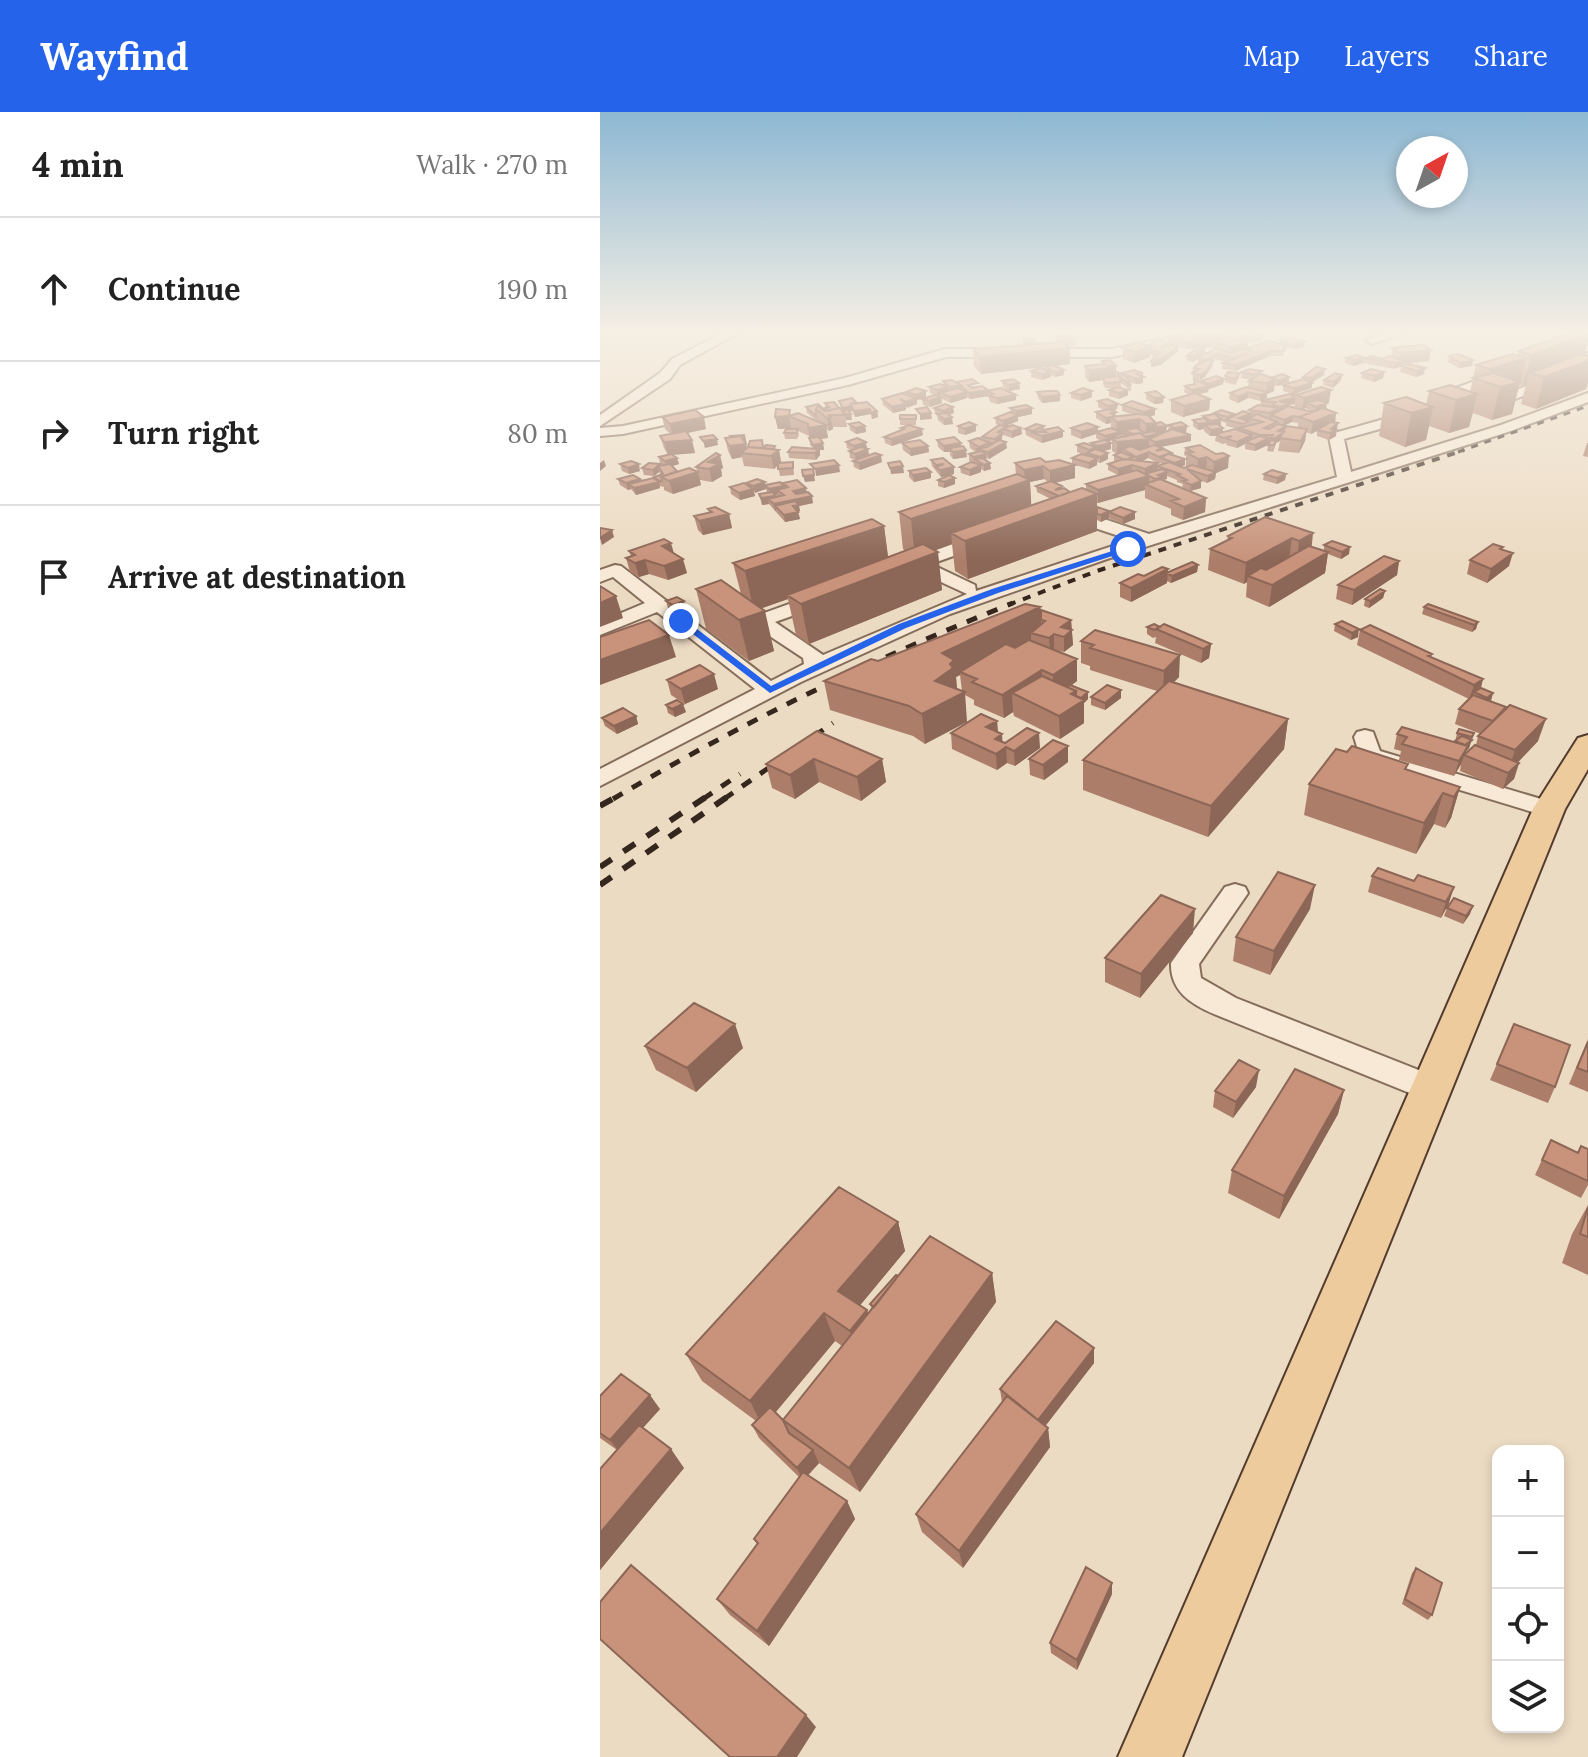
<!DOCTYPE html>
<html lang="en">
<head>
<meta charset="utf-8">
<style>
	body { margin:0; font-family:Lora,serif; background:#f2f2f2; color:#222 }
	.controls { position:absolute; right:24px; bottom:24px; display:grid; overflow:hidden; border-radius:16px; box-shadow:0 4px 12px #0003 }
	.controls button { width:72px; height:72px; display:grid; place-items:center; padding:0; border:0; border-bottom:2px solid #e0e0e0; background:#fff; color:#222; font:40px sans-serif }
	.compass { position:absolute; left:796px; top:24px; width:72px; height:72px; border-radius:50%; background:#fff; box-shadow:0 4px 12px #0003; rotate:40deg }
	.stop { position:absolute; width:24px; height:24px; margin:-18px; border:6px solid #2563eb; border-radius:50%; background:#fff }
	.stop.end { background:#2563eb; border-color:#fff; box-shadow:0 2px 8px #0008 }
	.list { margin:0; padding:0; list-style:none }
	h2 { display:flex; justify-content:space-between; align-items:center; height:104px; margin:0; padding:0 32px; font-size:34px }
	h2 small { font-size:26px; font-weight:400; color:#767676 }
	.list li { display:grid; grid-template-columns:52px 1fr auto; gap:24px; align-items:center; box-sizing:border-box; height:144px; padding:0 32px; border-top:2px solid #e0e0e0 }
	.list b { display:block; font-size:30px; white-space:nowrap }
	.list em { font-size:26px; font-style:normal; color:#767676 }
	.icon { flex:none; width:44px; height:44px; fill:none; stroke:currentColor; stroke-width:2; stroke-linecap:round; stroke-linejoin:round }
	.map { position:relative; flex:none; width:988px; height:1645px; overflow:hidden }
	header { display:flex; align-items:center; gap:48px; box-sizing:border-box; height:112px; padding:0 40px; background:#2563eb; color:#fff }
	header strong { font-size:38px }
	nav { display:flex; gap:44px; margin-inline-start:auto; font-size:28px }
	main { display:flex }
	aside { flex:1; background:#fff }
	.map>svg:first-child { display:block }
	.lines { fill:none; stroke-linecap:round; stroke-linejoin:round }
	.minor-casing { stroke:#856d5b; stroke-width:4 }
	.major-casing { stroke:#533c2f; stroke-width:4 }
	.minor { fill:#f7e9d6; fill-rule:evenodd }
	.major { fill:#edcb9d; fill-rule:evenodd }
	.rail-far3 { stroke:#36271e; stroke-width:3; stroke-dasharray:7 7; stroke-linecap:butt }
	.rail-far2 { stroke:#36271e; stroke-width:4; stroke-dasharray:8 8; stroke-linecap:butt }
	.rail-far1 { stroke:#36271e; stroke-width:5; stroke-dasharray:11 11; stroke-linecap:butt }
	.rail { stroke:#36271e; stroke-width:6; stroke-dasharray:14 14; stroke-linecap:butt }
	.wall { fill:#ac7e6a; fill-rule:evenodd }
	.shaded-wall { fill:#8c6656 }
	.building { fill:#c8927b; stroke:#8c6656; stroke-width:2 }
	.route { fill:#2563eb }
</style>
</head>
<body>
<header>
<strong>Wayfind</strong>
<nav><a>Map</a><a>Layers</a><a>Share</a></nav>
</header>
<main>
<aside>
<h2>4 min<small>Walk · 270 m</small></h2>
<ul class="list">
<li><svg class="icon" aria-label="ahead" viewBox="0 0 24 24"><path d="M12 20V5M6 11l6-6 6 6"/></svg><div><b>Continue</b></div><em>190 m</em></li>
<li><svg class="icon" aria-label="right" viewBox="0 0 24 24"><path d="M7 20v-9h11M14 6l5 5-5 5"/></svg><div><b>Turn right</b></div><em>80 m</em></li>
<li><svg class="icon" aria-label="arrive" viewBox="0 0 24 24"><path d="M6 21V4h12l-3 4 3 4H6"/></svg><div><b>Arrive at destination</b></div></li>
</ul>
</aside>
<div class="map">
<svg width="988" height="1645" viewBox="0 0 988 1645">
	<rect width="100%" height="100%" fill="#ecdbc3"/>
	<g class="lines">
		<defs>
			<path id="minor" d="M127,219H142L80,253L70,267L0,314V303L60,261L72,247Z
				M601,219H662L656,223L603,226L512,245H346L248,273L23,322L0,324V316L23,314L245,266L345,237H512Z
				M790,219H808L772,232L766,228Z
				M988,241L986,259L895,295L883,292L976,253L984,242Z
				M899,260L911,263L855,286L844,299L744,327L751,360L901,313L988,281V290L911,319L507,447L350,502L201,570L0,674V657L155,577L57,500L0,523V510L45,491L13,465L0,470V458L15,453L21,454L171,569L204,552L203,546L153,513L150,509L153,505L217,482H231L233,486L231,490L175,510L223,543L367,482L315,458L298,460L295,456L298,452L383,421H395L398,425L395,429L331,452L375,473L376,479L531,428L456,403L454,399L456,395H468L549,422L737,365L729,325L731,322L834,293L845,280Z
				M765,618L773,620L780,639L958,692L961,697L958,702L949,705L761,648L754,625L757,620Z
				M635,772L645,775L648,781L599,852L601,866L636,886L844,968L849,977L844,986L833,990L822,986L614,902C591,892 570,879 571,851L625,775Z"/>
			<path id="major" d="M988,623V657L965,697L582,1645H518L933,697L978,626Z"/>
		</defs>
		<use href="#minor" class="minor-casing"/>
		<use href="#major" class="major-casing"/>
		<use href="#minor" class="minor"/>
		<use href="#major" class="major"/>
		<path class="rail-far3" d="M858,340L988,294"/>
		<path class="rail-far2" d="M408,493L497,459L864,338"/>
		<path class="rail-far1" d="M13,687C141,611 275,546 413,491
			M103,687L140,662
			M124,687L233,611"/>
		<path class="rail" d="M0,694L16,685
			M0,755L106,685
			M0,773L127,685"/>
	</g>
	<path class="wall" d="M605,219H629V221L641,229L648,230V236L680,231V228L704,235L694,237L687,235L686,239L684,240L683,244H670L635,259L622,257L623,251L626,250L614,247L613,249L612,254L605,265L600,268H596L601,270V269L624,267L623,272L609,277L608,280L599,282L610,287L609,298L583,305L571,300V288L589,283L584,280L585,274L594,273L592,261L594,256L598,251V246L593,250L587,249V244L605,236V241H608L612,239L613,230L620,227L613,229L609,228L612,235L587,237L578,235V239L561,253L551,255L555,244L550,243V245L534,251L523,247V236L569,229V227L591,225V221H605Z
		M643,222L663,223V228L651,231L643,228Z
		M455,224L476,228V234H468L470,252L455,254L464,263L455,265L451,263V265L442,268L431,265V259L447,258V255L381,262L374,254L373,237L423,233V226L436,232L456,230Z
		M792,236L829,249L802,252V254L824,262L816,265L800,260L801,254L794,257L764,251L765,246L782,247L791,245Z
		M919,239L984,243L986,277L936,297L921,292L926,273L923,274L919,273L912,302L892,308L873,301L869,315L849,321L829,314L826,328L805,335L779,324L784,291L826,293L829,279L870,280L876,253L917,244Z
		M849,244L873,248L872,254L859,256L848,250Z
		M746,246H764V251L753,254L745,251Z
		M502,249L516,254V264H517V260L521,262V261H543V271L536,272L529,270L531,274V279L521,271V275L528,278V283L519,287L509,284V278L515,276H505L503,272V268L489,270L485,265V254L502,252Z
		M662,259L661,262L689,270L677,274H674V279L667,282V286L661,289L690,281L683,279V273L703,268V265L724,263L712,270V276L696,281L729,290L726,291V297L735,310L737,317L736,324L729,328L717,324V319L711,322L706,320L705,329L699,341L678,339L680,329L676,331L673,340L667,339L668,333L655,339L645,337V332L637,336L626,333L627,331L623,332L615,329L616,324H610L604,319V317L598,318L593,314V308L603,307V304L614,302V301L633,304L649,301V298L660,294L661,289L648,286L638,291L629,287L630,281L648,275L649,269L651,268L641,266L642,260ZM695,292L694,294L702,297L707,296V297L714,300H712L688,294L689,293ZM621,309L626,311V314L639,317V318L623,320L619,313H621ZM692,310L698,311V316L683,314Z
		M784,260L783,266L774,270L761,266L762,261Z
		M640,261L639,266L635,273L625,270V264Z
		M724,268H741L733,276L723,273Z
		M343,269L379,275L416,288L397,292L390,290L389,286L388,284L370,287L367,285V286L351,291L342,287V291L330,295L323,293L322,287L341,285V283L337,284L330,281L329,275L344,273Z
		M402,269L419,271L420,277L409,279L403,275Z
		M326,279V285L317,288V292L306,295V298L293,301L283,293L282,287L306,283V280Z
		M437,280L460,283V289L442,291L438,286Z
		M471,281L492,285L481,289L471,286Z
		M546,281L563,291L554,292L546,287Z
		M239,289L257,291L277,299L278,305L272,307L271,302L255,305L252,299L250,300L252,308H246L247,315H233V317L229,319L226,317L228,326L220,327L223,331L224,338H220V343L216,348L189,346L188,340L213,336L210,333L209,324L198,319L199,323L197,327H185L184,321L193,317H178L175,305L191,303L217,309L207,301L206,295L225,298V291L239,296H241Z
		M498,289L517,297L513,299L515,304L531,302L522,299V293L555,303L549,305L556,311L567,314L566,319L568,318L569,313L587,314L586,320L584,321L591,323V329L560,335L562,338L572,342L585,353L581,355L584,356L588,354H586V344L584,343L585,337L586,336L628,356L616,361L615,367L607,371L600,368L601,376L590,379L582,375L583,372L577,370V368L567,364V367L562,368L606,386L605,400L583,408L571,403V397L545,386V378L497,391V395L535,407L523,412L509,406L501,410L497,408V419L368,467L355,459L352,432L335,438L342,478L209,532L196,523L188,487L161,496L174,539L149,549L106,517L96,477L141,482L133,451L284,414L288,446L306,439L303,437L299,400L416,363L415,351L446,350L475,353V366L454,371L470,380L486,377V372L518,363L508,358V352L514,350V343L517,342L512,339V328L508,329L511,337L503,339L508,341V347L500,351L497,350V353L489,357L472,352V346L486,343L477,340V333H491V331L501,329L496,326V322L481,327L471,323V316L498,320L511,316V311L506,312L496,306V300L504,298L498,295ZM548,346L558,351L561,350V353L557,354L558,351L542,349ZM444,367L448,370L436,374L437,380L451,387L431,393L430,370Z
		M353,295L354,301L349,303L353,312L344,313L338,308L337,303L335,302L334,296Z
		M410,296H432V302L418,305V309L405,314L407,316H421L422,322L412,326L403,323L402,324V327L401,328L407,336L389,347L386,346L391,357L384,359L381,357V360L370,364L361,361L360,355L373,351L369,349V342L376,340L370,336L369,329L382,328V325L398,313L396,312L395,306L411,301Z
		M300,303H316V313H300Z
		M62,305L106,317L87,321L95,341L72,343L77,346L79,352L72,354L77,359L98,360L101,373L73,382L64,378V375L60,374V376L36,383L31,377L28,378L20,373L18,367H40L41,369L54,367V365L61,363L59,360L54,364L44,363L42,356L60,352L61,354L63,353L60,352L59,345L68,343L64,336L60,324L71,322L65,317Z
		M249,312L265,314L266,320L256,322L250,318Z
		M376,313V319L365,323L358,321V314Z
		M444,314V318L463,325L442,331L426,323L425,317Z
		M301,316L323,323L292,334L285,331L284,325L301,318Z
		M144,323L147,336L164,335L179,338L181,350L180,351L193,350L194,363L180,364L178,353L174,357L144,354L142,345L132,347L128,339L125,326Z
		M337,328L361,331V335L367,345L353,347L350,343V340H344L338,335Z
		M246,330L267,336L269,343L282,350L260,358L254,355L253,349L256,348L250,346L249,339L251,338L247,336Z
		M302,331L328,334L329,340L311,344L303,338Z
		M987,331H988V345L983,344Z
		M120,343L123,356L121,357L122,364L112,370L100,368L96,355Z
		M331,348L354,355V362L341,365L332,354Z
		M20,352L40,359L29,362L22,359Z
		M309,359L331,366L314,370L309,365Z
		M664,362H686L685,368L677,372L663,368Z
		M355,366V372L344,376L338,374V368Z
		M165,370V373H184L183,371L206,380L213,391L199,394L200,399L198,400L200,407L185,410L169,392L162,393L159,382L167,381L166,377L154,380L155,384L140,388L131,382L130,375L147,373L146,371Z
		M108,397L129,402L132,416L103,423L98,418L94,404L109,401Z
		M665,405L712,435L724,439V433L749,442L741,447L728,442L725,461L669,495L646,485L647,470L644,472L608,458L610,437L627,428L628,424Z
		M903,435L902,437L909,454L887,471L867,462L870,448Z
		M29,439L74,441L87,461L68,468L49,462L39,465L30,460L26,446L31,444Z
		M799,449L797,463L752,493L736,487L738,473Z
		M598,453L597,460L571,471L567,469V471L531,490L520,485V471L568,457L567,461Z
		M785,479L783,486L769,496L764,494L765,487Z
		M66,489L86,496L75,500L68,496Z
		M440,495L441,498L471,508L473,533L464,540L454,538L477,547V569L471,574L488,580V587L484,591V611L460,627L414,604L413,600L404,606L374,593V588L365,583L325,632L313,624L230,598L224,569L278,549ZM360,563L362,579L357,577L356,565Z
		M824,495L878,510L876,517L872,520L822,502Z
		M742,509L758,525L751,528L734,519L735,512Z
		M547,515H560L611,532L609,546L601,551L555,531L556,525L553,526L547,522Z
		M495,518L579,565L574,570L688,607L684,637L608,725L483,678V648L557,579L490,558V554L481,551V529Z
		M760,518L832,542L831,546L883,567L881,576L893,581L890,589L938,629L917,651H919L914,667L903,677L860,659L861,652L854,664L799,648L801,639L794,637L797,622L855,630L857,621H874L869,636L866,639L865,642L876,633L878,624L881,622L855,612L859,597L869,587L757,533Z
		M67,568L118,577L85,592L71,583Z
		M491,585L521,586L505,598L491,593Z
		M66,593L86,600L75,605L68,601Z
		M36,604L38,612L17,622L5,614L2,606Z
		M397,609L398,620L402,622V630L440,636L415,654L407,651L397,658L352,637L351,621Z
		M217,619L282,647L286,670L261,689L219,670L195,687L172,676L166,652Z
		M429,647L468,650L444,668L430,663Z
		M807,658L860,675L851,706L845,716L834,712L816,742L704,703L709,672Z
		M772,764L849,791L841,806L768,780Z
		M847,796L870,802L863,812L844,804Z
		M710,797L670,863L633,849L636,825Z
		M593,821L540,886L505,870V846Z
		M914,912L955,975L948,991L890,968Z
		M988,927V980L969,972Z
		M45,934L143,936L96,980L56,958Z
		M656,975L633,1006L613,995L615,979Z
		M744,978L738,1002L679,1107L628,1081L632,1058Z
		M951,1028L978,1041L981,1034L988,1037V1073L981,1086L935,1063Z
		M988,1093V1163L962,1151L972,1122Z
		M298,1110L305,1139L260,1193L267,1198L268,1201L272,1197L270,1192L298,1164L392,1161L396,1190L260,1380L219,1351L208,1363L247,1389L255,1407L169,1534L130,1503L117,1487L157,1432L154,1427L199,1365L159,1326L152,1313L156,1309L102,1269L86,1242ZM235,1229L242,1234L183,1308L176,1300Z
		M494,1251L445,1314L448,1316L450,1335L363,1456L322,1420L316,1402L402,1291L400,1277Z
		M0,1284L60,1297L43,1316L84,1356L0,1458V1357L17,1338L0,1326Z
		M816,1456L832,1503L828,1508L802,1492L812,1461Z
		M512,1482L477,1558L451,1541L450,1531Z"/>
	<path class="shaded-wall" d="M614,219H629V225L621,223L620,227L613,229Z
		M988,222V230L982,251L988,249V271L986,277L936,297L944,265L930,261L926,273L923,274L931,243Z
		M610,223L609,228L600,230V225Z
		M663,223V228L651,231L652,226Z
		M612,229V235L587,237V231Z
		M705,229L704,235L694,237L695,232Z
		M648,230L647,241L632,246L633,235Z
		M551,234L550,245L534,251L535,240Z
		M578,234V239L561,253L551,255V249Z
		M470,236V252L381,262L380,245Z
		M605,236V241L593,250V244Z
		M831,238L829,249L802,252V254L794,257L795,251L799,250L800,241Z
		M671,239L670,244L635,259V253Z
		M764,246V251L753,254L754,248Z
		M926,246L912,302L892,308L900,275L887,271L890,257Z
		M873,248L872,254L859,256L860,251Z
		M613,249L612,254L605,265L600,268V263Z
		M509,254H516V265L503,266V268L489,270V258Z
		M825,256L824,262L816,265L817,259Z
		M725,257L724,263L711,271H712V276L694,282L693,286H695V292L689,293L688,297L679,301V289L693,282L694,276L710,271L711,266Z
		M464,258V263L455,265V260Z
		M451,259V265L442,268V262Z
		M784,260L783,266L774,270L775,264Z
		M543,261V271L536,272L537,262Z
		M742,263L741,268L733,276L734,270Z
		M689,265V270L677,274L678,269Z
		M624,267L623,272L609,277V272Z
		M675,267L674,279L667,282V286L660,289V283L666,281L667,271Z
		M419,271L420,277L409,279V273Z
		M361,273L362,279L350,281L349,275Z
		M609,274L608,280L591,284L592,278Z
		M348,275L349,280L341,281V283L337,284V278Z
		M388,278V284L370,287L369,281Z
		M528,278V283L519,287V281Z
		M731,278L729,290L715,294L707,291V296L702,297L704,286Z
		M326,279V285L317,288V292L307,296L306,290L316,287V283Z
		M492,279V285L481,289V283Z
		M367,280V286L351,291L350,285Z
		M648,280V286L638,291V285Z
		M877,282L869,315L849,321L856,288Z
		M416,283V288L397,292V286Z
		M460,283V289L442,291V285Z
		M341,285L342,291L330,295L329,289Z
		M564,285L563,291L554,292L555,286Z
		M610,287L609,298L583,305L584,294Z
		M727,291L726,297L716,300V295Z
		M306,292V298L293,301L292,295Z
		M518,292L517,297L508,300V294Z
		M251,294L252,299L244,302H251L252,308H246L245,303L244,302L243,296Z
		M353,295L354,301L343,305V299Z
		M833,295L826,328L805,335L811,301Z
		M432,296V302L418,305V309L403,315V309L416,303V299Z
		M678,296V302L671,303V306L669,307L670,301Z
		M270,297L271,302L255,305L254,299Z
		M555,297V303L544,306V300Z
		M277,299L278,305L272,307L271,301Z
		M516,300L515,306L511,305V311L506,312V306L511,301Z
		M331,301L332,307L320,308V302Z
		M736,301L735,313L717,318V319L711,322L713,310Z
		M651,302L650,307L649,306V308L639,306Z
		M230,303L233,317L229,319L227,306Z
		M189,304L191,316L178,317L175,305Z
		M693,304L692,310L683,314L684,308Z
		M104,305L106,317L73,324L70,312Z
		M352,305L353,312L344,313V307Z
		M540,307V319L523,318V321L520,322V326L514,324V328L505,330V324L516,321L517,310Z
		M621,307V313L610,315L611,309Z
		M556,311L567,314L566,320L556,322V329L549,327V340L523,337V342H517V330L546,324V312Z
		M609,311V316L605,313L604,317L598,318V312Z
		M738,311L737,317L735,319L736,318V324L729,328L731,317Z
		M226,313L228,326L210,328L208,316Z
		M376,313V319L365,323V317Z
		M265,314L266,320L256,322L255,316Z
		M407,314V318L403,317L402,327L396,333L395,327L398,320Z
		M587,314L586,320L574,322V316Z
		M686,314L680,329L676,331L673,340L675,332L671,334L672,328L678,319Z
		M498,315V321L496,320V322L481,327V320Z
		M421,316L422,322L412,326V320Z
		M623,316V323L610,324L611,318Z
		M322,317L323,323L292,334L291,327Z
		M707,317L705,329L699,341L701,329Z
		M463,319V325L442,331V324Z
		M591,323V329L555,336V330Z
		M652,323V329L645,330V332L637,336V330Z
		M669,326L668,333L655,339V333Z
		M117,327L118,333L105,336L103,329Z
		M92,328L95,341L68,343L64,330Z
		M145,328L148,342L141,341L142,345L132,347L129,334Z
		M162,328L164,335L175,334L176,340L179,338L181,350L174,357L171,344L157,343Z
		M266,330L267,337L255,340L254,334Z
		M406,330L407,336L389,347L388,340Z
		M223,331L224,338H220V343L216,348L213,333Z
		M361,331V337L349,336L350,340H344V334Z
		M511,331V337L497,341V334Z
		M328,334L329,340L311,344L310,337Z
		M268,337L269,343L256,348L255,342Z
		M366,338L367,345L353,347V340Z
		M549,340L548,346L536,352V345Z
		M508,341V347L500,351V345Z
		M386,342V349L375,347V352L374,345Z
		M120,343L123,356L121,357L122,364L112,370L108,350Z
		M281,343L282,350L260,358L259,351Z
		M629,344L628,356L616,361L615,367L607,371L608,364L613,362L614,350Z
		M607,345L606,358L597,360L598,347Z
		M77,346L79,352L66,356L65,349Z
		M497,346V353L489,357V351Z
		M585,347V353L575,357V351Z
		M4,348L6,354L0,359V351Z
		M390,351L391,357L384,359V353Z
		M558,351L557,358L545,363V357Z
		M39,352L40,359L29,362L28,356Z
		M60,352L62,359L58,354L59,360L54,364L53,358Z
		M344,352L354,355V362L341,365L340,358L336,353Z
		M239,353L240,360L216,364L215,357Z
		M381,353V360L370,364V358Z
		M475,353V366L450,372V359Z
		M532,353V359L518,363V357Z
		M303,354L304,361L291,362L290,356Z
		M443,354L444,367L430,370L432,405L351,421L352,432L315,445L311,407L425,370L424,358Z
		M98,360L101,373L73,382L69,369Z
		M331,360V366L314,370L313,363Z
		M567,360V367L562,368L555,374V367L558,363Z
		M686,362L685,368L677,372V366Z
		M214,363L215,369L205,370L203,364Z
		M549,364V374L545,372V378L498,391V378Z
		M355,366V372L344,376V370Z
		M40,367L42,373L29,372L31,377L28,378L26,371Z
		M601,369V376L590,379L591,373Z
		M59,370L60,376L36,383L34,376Z
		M165,370L166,377L155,381L153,374Z
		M184,374L186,380L177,378L178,382L170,384L169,377Z
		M206,376L207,383L194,386L193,379Z
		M153,377L155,384L140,388L139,381Z
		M497,382V419L368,467L365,429Z
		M175,384L176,390L168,387L169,392L162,393L161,386Z
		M212,384L213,391L199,394L200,399L198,400L200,407L185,410L184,403L175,394L176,399H175L174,392Z
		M606,386L605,400L583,408L584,395Z
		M509,399V406L501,410V403Z
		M535,400V407L523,412V406Z
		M129,402L132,416L103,423L99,409Z
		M284,414L289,452L187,483L188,487L154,499L145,459Z
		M12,418L14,425L2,433L0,426Z
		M713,421L711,442L697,450L699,429Z
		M692,426L689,447L653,466L648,464L647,470L644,472L646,451Z
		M71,431L75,445L62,434Z
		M750,435L749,442L741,447L742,440Z
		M338,440L342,478L209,532L201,492Z
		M728,440L725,461L669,495L672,473Z
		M913,441L909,454L887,471L891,457Z
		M83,447L87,461L68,468L64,454Z
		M45,448L49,462L39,465L35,451Z
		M799,449L797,463L752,493L754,478Z
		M598,453L597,460L571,471L572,464Z
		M568,457L567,471L531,490V476Z
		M785,479L783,486L769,496L770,489Z
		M16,484L23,506L0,515V491Z
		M84,489L86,496L75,500L73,493Z
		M440,495L442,524L431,521V528L360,560V563L356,565L357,577L365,580L367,610L325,632L322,602L335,569L342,541Z
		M165,499L174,539L149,549L139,508Z
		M471,508L473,533L464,540V525L461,515Z
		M878,510L876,517L872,520L874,513Z
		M759,517L758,525L751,528L752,521Z
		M454,522V537L450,541L449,526Z
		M69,523L76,545L0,573V548Z
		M611,532L609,546L601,551L603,537Z
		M580,543L579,565L563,581L564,559Z
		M477,547V569L453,585V563Z
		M442,558V581H412L413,600L404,606L402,583Z
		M114,562L118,577L85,592L81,577Z
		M883,567L879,582L874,580L872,586L869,588L874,573Z
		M521,578V586L505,598V591Z
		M476,579L481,586L488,580V587L484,591V611L460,627L459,604L471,582Z
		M893,581L891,589L884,593L887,586Z
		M83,592L86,600L75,605L72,597Z
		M36,604L38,612L17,622L14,614Z
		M688,607L684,637L608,725L611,694Z
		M946,607L938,629L908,661L915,638Z
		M397,609L398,624L386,615Z
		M439,621L440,636L415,654L414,639Z
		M874,621L869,636L866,639L861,652L854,664L864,634L871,629Z
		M402,622L403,637L406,635L407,651L397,658L395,627Z
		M468,634V650L444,668L443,653Z
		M214,647L219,670L195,687L190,663Z
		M282,647L286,670L261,689L257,665Z
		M919,651L914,667L903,677L908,661Z
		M860,675L851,706L845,716L854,685Z
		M843,681L834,712L816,742L824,711Z
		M715,773L710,797L670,863L674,839Z
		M854,775L849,791L841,806L846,790Z
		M873,794L870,802L863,812L866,804Z
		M595,797L593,821L540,886L541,862Z
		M135,912L143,936L96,980L87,956Z
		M659,958L656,975L633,1006L636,990Z
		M744,978L738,1002L679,1107L684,1084Z
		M298,1110L305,1139L248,1208L238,1179Z
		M392,1161L396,1190L260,1380L249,1356Z
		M267,1198L276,1226L259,1247L250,1219Z
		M224,1201L235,1229L163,1315L150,1289Z
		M494,1236V1251L440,1321L438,1308Z
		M50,1283L60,1297L20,1341L10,1328Z
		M448,1316L450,1335L363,1456L359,1439Z
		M71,1337L84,1356L0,1458V1421Z
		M213,1338L219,1351L203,1369L197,1356Z
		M247,1389L255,1407L169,1534L157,1519Z
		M512,1471V1482L477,1558V1548Z
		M206,1603L216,1615L197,1645H177Z"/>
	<path class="building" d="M600,219L610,223L600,225L591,221Z
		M975,219H983L988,220V222L931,243L919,239Z
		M656,220L663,223L652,226L643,222Z
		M631,221L641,228L628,227L621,223Z
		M586,222L595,227L612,229L587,231L569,227Z
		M455,224H474L476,228L457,229Z
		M690,225L705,229L695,232L680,228Z
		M423,226H434L436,231H424Z
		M624,226L648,230L633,235L613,230Z
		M557,228L570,229L561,236L571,233L578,234L561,247L551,249L559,240L551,238V234L549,233Z
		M668,229L687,233L683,235L684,239H671L635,253L623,251L648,241L634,246L615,242L608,248L613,249L606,259L600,263L592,261L599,257L594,256L598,252L607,248L598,246L603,241H608L619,234L617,237L630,241L644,237L652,239L648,236Z
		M463,230L470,236L380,245L373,237Z
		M537,231L551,234L535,240L523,236Z
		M823,233L831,238L800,241L792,236Z
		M605,236L593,244H587L593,239Z
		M858,242L873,248L860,251L849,244Z
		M912,242L926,246L890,257L876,253Z
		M981,242L988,244V249L944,265L930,261Z
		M757,243L764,246L754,248L746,246Z
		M773,244L782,247L789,244L803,248L795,251L765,246Z
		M510,248L516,254H509L511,256L489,258L485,254L505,252L502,249Z
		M809,252L825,256L817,259L801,254Z
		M453,253L464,258L455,260L446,255Z
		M716,255L725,257L711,266L703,265Z
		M440,256L451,259L442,262L431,259Z
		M649,257L662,259L654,263L642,260Z
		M771,257L784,260L775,264L762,261Z
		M534,258L543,261L537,262L544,265L536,267L521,261Z
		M517,260L527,265L531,274L519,264L521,270L505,271L503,266L519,264Z
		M628,260L640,261L635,267L625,264Z
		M735,261L742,263L734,270L724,268Z
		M893,261L920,270L900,275L873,266Z
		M661,262L675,267L667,271L649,269Z
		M682,262L689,265L678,269L671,266Z
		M616,264L624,267L609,272L601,269Z
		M372,267L378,271L368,273L372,276L382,274L388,278L369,281L357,270Z
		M413,267L419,271L409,273L402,269Z
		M594,267L609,274L592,278L585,274L595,272Z
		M703,267L712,271L694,276L683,273Z
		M352,268L361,273L349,275L343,269Z
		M340,272L348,275L337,278L329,275Z
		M850,273L877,282L856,288L829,279Z
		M518,275L528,278L519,281L509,278Z
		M646,275L667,280L660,283L648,280L638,285L630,281Z
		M721,275L731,278L704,286L696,283Z
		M316,276L326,279L316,283L306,280Z
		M357,276L367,280L350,285L341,281Z
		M401,276L416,283L397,286L389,284L393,282L387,279Z
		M483,276L492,279L481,283L471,281Z
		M447,279H457L460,283L442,285L437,280Z
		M556,279L564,285L555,286L546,281Z
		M302,281L316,286L306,290L300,287L306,292L292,295L282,287Z
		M595,281L610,287L584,294L571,288Z
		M694,281L692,284L695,286L679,289L689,292L680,295L673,293L676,290L661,289Z
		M335,283L341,285L329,289L322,287Z
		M806,285L833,295L811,301L784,291Z
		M252,286L256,290L250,292L267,290L277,299L271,301L270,297L254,299L251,294L243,296L239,289Z
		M507,287L518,292L508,294L498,289Z
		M718,288L727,291L716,295L707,291Z
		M532,289L555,297L544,300L522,293Z
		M234,290L239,296L228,299L225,296L229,295L225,291Z
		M218,292L226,299H224L218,294L216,297V304L206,295Z
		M345,292L353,295L343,299L334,296Z
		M426,293L432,296L416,299L410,296Z
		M658,293L678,296L670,301L649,298Z
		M218,294L224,299L241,296L245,303H229L231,305L227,306L216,297Z
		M688,294L712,300L699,305L693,304L684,308L671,303Z
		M327,295L331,301L320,302L316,297Z
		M723,296L736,301L713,310L699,305Z
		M176,297L190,298L189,304L198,301L226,313L208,316V312L189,304L175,305Z
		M510,297L516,300L511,301L515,304L506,306L496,300Z
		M95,298L104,305L70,312L62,305Z
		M248,298L251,302H244L242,299Z
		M621,298L634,302L627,305L614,301Z
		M643,299L651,302L639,306L649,309L643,312L626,308Z
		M410,300L418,303L403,309L395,306Z
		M346,301L352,305L344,307L337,302Z
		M537,302L548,303L556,311L546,312L540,307L517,310L511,305Z
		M614,302L621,307L611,309L603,304Z
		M657,302L677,310L664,316L669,317L678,312L686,314L678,319L684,320L672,328L676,329L674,333H668L673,323H660L639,316L663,310L649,306Z
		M300,303H316V307H300Z
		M604,306L609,311L598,312L593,308Z
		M259,310L265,314L255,316L249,312Z
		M369,310L376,313L365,317L358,314Z
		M561,310L567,314L556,315V311Z
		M581,310L587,314L574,316L569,313Z
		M731,310L738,311L731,317L736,318L730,321L717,318Z
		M487,311L498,315L481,320L471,316Z
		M436,312L444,314L433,319L425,317Z
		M617,312L623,316L611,318L605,313Z
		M309,313L322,317L291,327L284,325L304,317L301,316Z
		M399,313L407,314L398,320L402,321L395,327L382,325Z
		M412,313L421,316L412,320L403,317Z
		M686,314L707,317L701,329L680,326Z
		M458,315L463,319L442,324L431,320H446L443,318Z
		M511,316L520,320L505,324L496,320Z
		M537,316L544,321L556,319V322L545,325L540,321L533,322L523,318Z
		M186,317H198L196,321H184Z
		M572,317L591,323L555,330L549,327Z
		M635,317L652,323L637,330L627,327L632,324L623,326L616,322Z
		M86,319L92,328L64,330L60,324Z
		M524,321L528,323L517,326L514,324Z
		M540,321L549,327L517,330L512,327Z
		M113,323L117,327L103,329L100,325Z
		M144,323L145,328L141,324L131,325L130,324Z
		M141,324L146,332L129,334L125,326Z
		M659,324L669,326L655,333L645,330Z
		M219,325L223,331L213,333L209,326Z
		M354,325L361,331L344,334L337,328Z
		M257,326L266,330L254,334L246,330Z
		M378,326L390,331L379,335L369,329Z
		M162,328L163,336L148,335L150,329Z
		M320,328L328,334L310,337L302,331Z
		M399,328L406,330L388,340L376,337L387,335Z
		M505,328L511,331L497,334L491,331Z
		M484,331L496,335L489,338L477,333Z
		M166,333L175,334L173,337L163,336Z
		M554,333L562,336L556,339L564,337L572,341L569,342L585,347L575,351L561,346L568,342L559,345L549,340L536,345L523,337L530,334L540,338Z
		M600,333L616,342L623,341L629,344L614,350L607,345L598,347L587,341L593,340L586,336Z
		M363,334L366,338L353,340L349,336Z
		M148,335L179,338L171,344L141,341Z
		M192,335L219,337L215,341L188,340Z
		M261,335L268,337L255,342L249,339Z
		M495,337L508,341L500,345L487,341Z
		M381,339L386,342L374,345L369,342Z
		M521,340L533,345L525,348L514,343Z
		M116,341L120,343L108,350L119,352L109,357L96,355Z
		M275,341L281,343L259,351L253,349Z
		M71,342L77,346L65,349L59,345Z
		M481,342L497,346L489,351L472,346Z
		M343,346L354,355L340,358L336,355L344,352L336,353L331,348Z
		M382,346L390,351L384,353L375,347Z
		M440,346L446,350L459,348L475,353L450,359L443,354L424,358L415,351Z
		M524,347L558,351L545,357L532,353L518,357L508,352Z
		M234,348L239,353L215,357L210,352Z
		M31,349L39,352L28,356L20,352Z
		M300,349L303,354L290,356L288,351Z
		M193,350V356L178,357V351Z
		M371,350L381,353L370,358L360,355Z
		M569,350L584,356L592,353L616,360L608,364L587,357L601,369L591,373L583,369L587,368L577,363L580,362L557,354Z
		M49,351L60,352L53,358L42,356Z
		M70,352L77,359L61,365L62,369H60L54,365L63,362L58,354Z
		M89,356L98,360L69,369L61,365Z
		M326,356L331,360L313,363L309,359Z
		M213,357L214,363L203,364L202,358Z
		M562,357L567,360L558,363L563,365L555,367L545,362Z
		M537,358L549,364L498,378L486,372Z
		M672,358L686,362L677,366L664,362Z
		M417,362L430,368L311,407L299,400Z
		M33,363L40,367L26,371L18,367Z
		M349,363L355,366L344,370L338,368Z
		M53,366L59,370L34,376L29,372Z
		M157,367L165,370L153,374L146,371Z
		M560,367L606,386L584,395L571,389L579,387L545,372Z
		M197,368L206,376L193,379L196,382L208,380L212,384L174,392L168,387L184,383L177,378L188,375L183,371Z
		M451,369L462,374L455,378L464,376L470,380L459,384L436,374Z
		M180,370L184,374L169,377L165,373Z
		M144,371L153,377L139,381L130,375Z
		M482,376L497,382L365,429L351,421Z
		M173,380L175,384L161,386L159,382Z
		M195,389L199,393L193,394L198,400L184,403L175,394Z
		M115,395L129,402L99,409L94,404L112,400L108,397Z
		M497,395L509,399L501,403L497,402Z
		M520,395L535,400L523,406L509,400Z
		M665,405L713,421L699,429L692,426L646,451L610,437L632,426L628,424Z
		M272,407L284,414L145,459L133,451Z
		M0,416L12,418L0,426Z
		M64,427L71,431L62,434L83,447L64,454L45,448L35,451L26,446L35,443L29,439Z
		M732,429L750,435L742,440L724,433Z
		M323,432L338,440L201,492L187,483Z
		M893,432L903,435L900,437L913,441L891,457L870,448Z
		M709,434L728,440L672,473L648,464L661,456L666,458Z
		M784,444L799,449L754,478L738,473Z
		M592,450L598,453L572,464L566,461Z
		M562,455L568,457L531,476L520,471L538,462L544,464Z
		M121,468L165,499L139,508L96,477Z
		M0,474L16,484L0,491Z
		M780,477L785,479L770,489L765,487Z
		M77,485L84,489L73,493L66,489Z
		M425,492L440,495L342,541L354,548L350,552L353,556L335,569L365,580L322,602L309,594L224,569L271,547L278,549Z
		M828,492L878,510L874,513L824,495Z
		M441,498L471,508L461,515L472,518L464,525L454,522L449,526L431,521L445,509L441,508Z
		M49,508L69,523L0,548V525Z
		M742,509L759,517L752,521L735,512Z
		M554,512L560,515L554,518L547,515Z
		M564,512L611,532L603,537L556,517Z
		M770,513L832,542L828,544L883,567L874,573L760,518Z
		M495,518L580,543L564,559L490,536L494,533L481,529Z
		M429,528L477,547L453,563L442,558L402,583L372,570L377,567L360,560L406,532L415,536Z
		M100,553L114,562L81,577L67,568Z
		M442,564L476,579L471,582L484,588L459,604L412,581Z
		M569,569L688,607L611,694L483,648Z
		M470,573L488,580L481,586L476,584V579L467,575Z
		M507,573L521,578L505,591L491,585Z
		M881,576L893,581L887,586L874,580Z
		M873,583L906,595L893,609L859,597Z
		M77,588L83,592L72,597L66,593Z
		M910,593L946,607L915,638L878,624Z
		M23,596L36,604L14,614L2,606Z
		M381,602L397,609L386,615L402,622L395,627L405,631L427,616L439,621L414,639L406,635L396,642L351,621Z
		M802,615L868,634L859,649L802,632L807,625L797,622Z
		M859,617L874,621L872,625L857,621Z
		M217,619L282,647L257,665L214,647L190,663L166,652Z
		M862,624L872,628L865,633L855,629Z
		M453,628L468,634L443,653L429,647Z
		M875,633L919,651L908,661L864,643Z
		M752,634L808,652L805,657L860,675L854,685L843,681L824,711L709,672L736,637L747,640Z
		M778,756L814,769L818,763L854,775L846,790L772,764Z
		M678,760L715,773L674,839L636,825Z
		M561,783L595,797L541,862L505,846Z
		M854,786L873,794L866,804L847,796Z
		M94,891L135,912L87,956L45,934Z
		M914,912L970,933L955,975L897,952Z
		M988,930V960L977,956Z
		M639,948L659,958L636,990L615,979Z
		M695,957L744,978L684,1084L632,1058Z
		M951,1028L978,1041L981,1034L988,1037V1069L942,1048Z
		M239,1075L298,1110L238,1179L267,1198L250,1219L224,1201L150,1289L86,1242Z
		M988,1095V1125L980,1122Z
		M330,1124L392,1161L249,1356L183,1308Z
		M296,1163L298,1164L274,1195L270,1192Z
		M456,1209L494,1236L438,1308L400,1277Z
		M21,1262L50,1283L10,1328L0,1321V1284Z
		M407,1284L448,1316L359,1439L316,1402Z
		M170,1295L183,1308L189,1321L213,1338L197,1356L152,1313Z
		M39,1313L71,1337L0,1421V1357Z
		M203,1360L247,1389L157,1519L117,1487L158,1431L154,1427Z
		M31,1453L206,1603L177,1645H130L0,1527V1490Z
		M486,1455L512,1471L477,1548L450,1531Z
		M816,1456L842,1471L832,1503L805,1487Z"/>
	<linearGradient id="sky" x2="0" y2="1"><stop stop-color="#8db8d3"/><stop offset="0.49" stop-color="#f6efe4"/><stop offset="1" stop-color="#f6efe4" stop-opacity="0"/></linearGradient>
	<rect width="988" height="449" fill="url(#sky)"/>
	<path class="route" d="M528,434L531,438L398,481L306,516L170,581L76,509L84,507L171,574L299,512L392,477Z"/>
</svg>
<div class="controls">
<button>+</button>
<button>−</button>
<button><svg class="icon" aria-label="locate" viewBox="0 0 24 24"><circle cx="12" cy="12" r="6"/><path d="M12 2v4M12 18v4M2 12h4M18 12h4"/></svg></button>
<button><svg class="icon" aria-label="layers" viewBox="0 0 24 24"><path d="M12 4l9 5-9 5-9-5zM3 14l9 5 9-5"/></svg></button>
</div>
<svg class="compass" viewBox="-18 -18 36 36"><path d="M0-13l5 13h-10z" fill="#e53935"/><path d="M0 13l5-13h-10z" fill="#767676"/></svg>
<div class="stop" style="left:528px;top:437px"></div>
<div class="stop end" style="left:81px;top:509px"></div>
</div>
</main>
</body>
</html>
